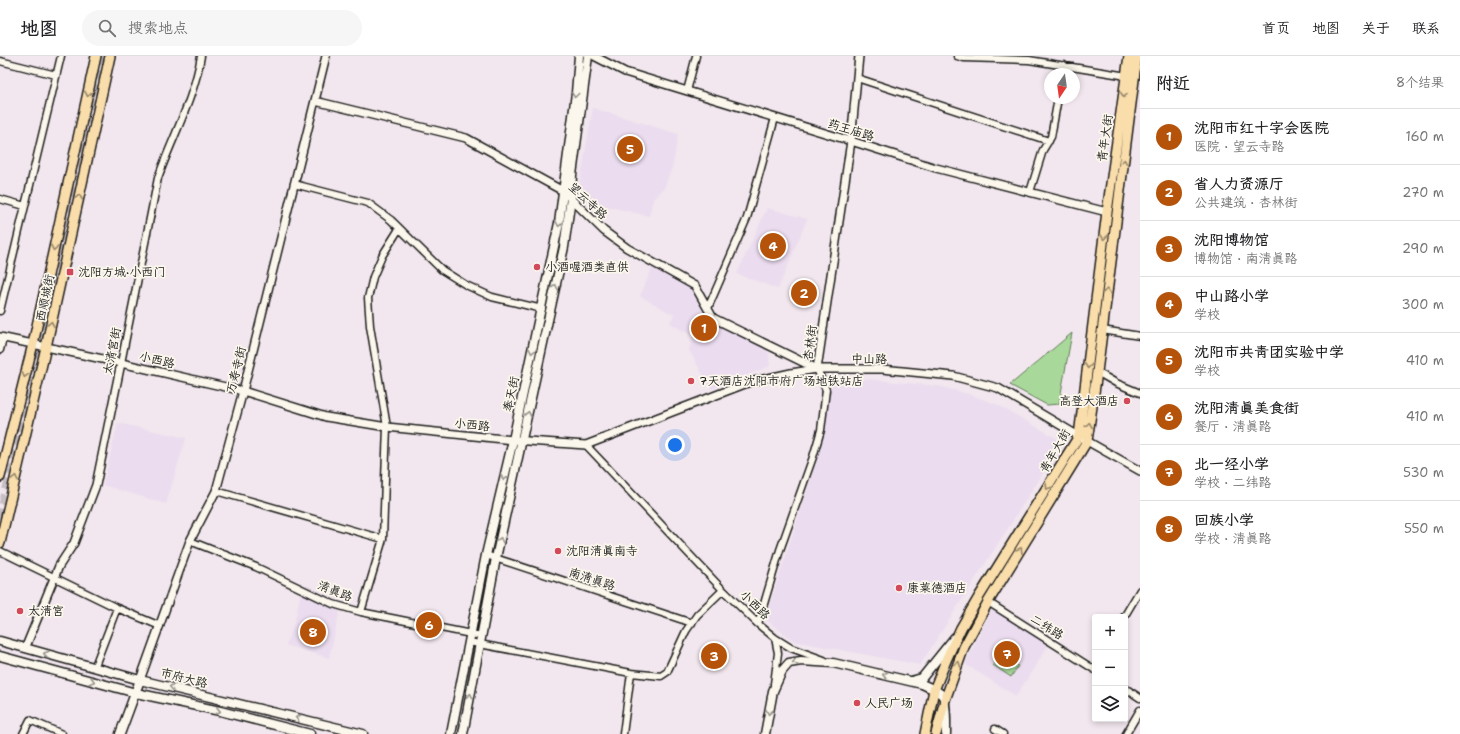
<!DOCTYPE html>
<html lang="zh">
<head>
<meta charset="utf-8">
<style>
	body { margin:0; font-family:"Shantell Sans","LXGW WenKai TC",sans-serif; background:#f6f6f6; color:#202124 }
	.controls { position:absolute; right:12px; bottom:12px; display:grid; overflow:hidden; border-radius:4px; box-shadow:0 2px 6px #0003 }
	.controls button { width:36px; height:36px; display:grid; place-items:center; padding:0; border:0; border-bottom:1px solid #e0e0e0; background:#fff; color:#202124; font:20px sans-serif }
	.compass { position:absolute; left:1044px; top:12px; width:36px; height:36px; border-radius:50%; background:#fff; box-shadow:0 2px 6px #0003; rotate:193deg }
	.you { position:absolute; left:675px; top:389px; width:14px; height:14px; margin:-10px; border:3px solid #fff; border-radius:50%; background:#1a73e8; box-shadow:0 0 0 6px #1a73e833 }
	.badge { display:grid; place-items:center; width:26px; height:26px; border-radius:50%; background:#b45309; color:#fff; font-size:13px; font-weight:700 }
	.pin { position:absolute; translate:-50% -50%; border:2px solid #fff; box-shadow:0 1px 4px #0006 }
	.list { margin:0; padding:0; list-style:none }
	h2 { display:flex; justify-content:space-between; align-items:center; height:52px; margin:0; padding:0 16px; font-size:17px }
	h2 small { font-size:13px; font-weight:400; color:#757577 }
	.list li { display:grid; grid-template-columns:26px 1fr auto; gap:12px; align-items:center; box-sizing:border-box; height:56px; padding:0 16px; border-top:1px solid #e0e0e0 }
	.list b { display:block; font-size:15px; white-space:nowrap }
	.list p { margin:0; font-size:13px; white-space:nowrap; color:#757577 }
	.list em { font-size:13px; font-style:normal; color:#757577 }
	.icon { flex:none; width:22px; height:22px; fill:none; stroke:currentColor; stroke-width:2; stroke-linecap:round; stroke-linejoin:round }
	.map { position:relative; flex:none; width:1140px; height:678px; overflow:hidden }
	header { display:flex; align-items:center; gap:24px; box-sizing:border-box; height:56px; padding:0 20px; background:#fff; border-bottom:1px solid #e0e0e0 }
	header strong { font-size:19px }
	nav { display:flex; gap:22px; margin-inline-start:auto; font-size:14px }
	.search { width:280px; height:36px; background:#f6f6f6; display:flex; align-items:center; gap:10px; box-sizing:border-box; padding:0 14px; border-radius:22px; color:#757577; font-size:15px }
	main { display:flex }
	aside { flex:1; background:#fff }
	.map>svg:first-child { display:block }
	.built { fill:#ebdcef }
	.green { fill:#a9d99a; stroke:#627a5b }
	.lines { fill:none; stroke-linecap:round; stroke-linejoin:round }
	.trunk-tunnel { stroke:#c7bec4; stroke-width:10; stroke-dasharray:10 5; stroke-linecap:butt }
	.minor-casing { stroke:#1c1c1c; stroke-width:9 }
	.tertiary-casing { stroke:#1c1c1c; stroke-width:10 }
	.secondary-casing { stroke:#1c1c1c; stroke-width:11 }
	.primary-casing { stroke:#1c1c1c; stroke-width:12 }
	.minor { stroke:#fbf7ec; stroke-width:6 }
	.tertiary { stroke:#fbf7ec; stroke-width:7 }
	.secondary { stroke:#fbf7ec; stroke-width:8 }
	.primary { stroke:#f9ddab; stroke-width:9 }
	.oneway { stroke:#96866b }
	.oneway2 { stroke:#97948e }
	.poi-dot { fill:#d1495b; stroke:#fbf7ec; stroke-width:1.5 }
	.labels { text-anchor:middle; stroke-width:3.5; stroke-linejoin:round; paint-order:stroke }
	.street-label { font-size:12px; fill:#1c1c1c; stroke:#fbf7ec }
	.poi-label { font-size:12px; fill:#1c1c1c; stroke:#fbf7ec; text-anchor:start }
</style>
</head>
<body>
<header>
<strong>地图</strong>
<div class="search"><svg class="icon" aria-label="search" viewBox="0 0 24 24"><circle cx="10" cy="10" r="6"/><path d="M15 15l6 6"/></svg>搜索地点</div>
<nav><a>首页</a><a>地图</a><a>关于</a><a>联系</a></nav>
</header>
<main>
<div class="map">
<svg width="1140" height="678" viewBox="0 0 1140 678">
	<rect width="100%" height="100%" fill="#f2e7ee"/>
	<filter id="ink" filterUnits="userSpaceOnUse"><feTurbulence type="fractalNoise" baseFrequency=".025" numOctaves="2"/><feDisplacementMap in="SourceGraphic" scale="8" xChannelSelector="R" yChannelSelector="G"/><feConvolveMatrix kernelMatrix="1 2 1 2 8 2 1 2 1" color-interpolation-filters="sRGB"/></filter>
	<g filter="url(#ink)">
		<path class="built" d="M593,52L678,78L673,109L664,132L653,143L649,160L581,144L578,137Z
			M767,152L807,163L778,233L737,218Z
			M653,210L694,232L709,260L768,293L770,310L711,333L689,294L693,280L670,267L674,259L640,240Z
			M843,321L938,330L968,338L996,348L1063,386L920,609L794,585L765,563L819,398L814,377L831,328Z
			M118,367L186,382L166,448L103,429Z
			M301,537L340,554L329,602L286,589L295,564Z
			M992,553L1049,588L1016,640L965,608Z"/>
		<path class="green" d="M1072,277L1059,348L1047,349L1010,329Z
			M999,599L1018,610L1011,621L993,609Z"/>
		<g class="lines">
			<path class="trunk-tunnel" d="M0,463L28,348L104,0"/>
			<defs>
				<path id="minor" d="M957,0L964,2L1029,4L1127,20
					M0,5L56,19
					M1062,18L1064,9
					M857,22L1049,85
					M687,35L696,0
					M294,128L368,147L391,164L442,214L466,229L492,241L542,253
					M1030,136L1043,94L1051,81L1058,42
					M0,143L25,150L61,0
					M708,252L747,162L775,62
					M0,255L25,150
					M1102,274L1140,280
					M0,294L3,282
					M121,307L158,122C172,82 194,43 201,0
					M1097,316L1116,327L1140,337
					M586,389L723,534L758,568L775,582L791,592L824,604
					M216,435L383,483
					M190,485L256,511L333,548L361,556L481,580
					M0,495L117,552L160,570
					M486,499L692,567
					M988,546L1095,614
					M361,556L383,483L385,423L387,371L370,270L368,242L373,221L382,200L399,173
					M1124,561L1140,534
					M758,568L780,494L813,401L821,374L826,334L817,313
					M469,586L631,617L661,620L667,616L686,575L697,559L723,534
					M96,607L117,552
					M774,628L778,597L775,582
					M1125,632L1140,642
					M995,673L1003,678
					M23,678L30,664L62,678
					M623,678L631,617
					M1126,678L1140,654"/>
				<path id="tertiary" d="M594,0L625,16L851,85L936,112L1107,156
					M315,45L466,82L563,135L604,175L627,192L695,230L713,262L817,313L851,85L859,0
					M0,281L121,307L243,335L326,361L387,371L513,384L586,389L750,326L791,317L817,313H882L953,320L998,332L1087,385L1140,415
					M27,588L59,510L74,487L96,429L121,307
					M140,624L190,485L216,435L243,335L326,0"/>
				<path id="secondary" d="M0,585L140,624L363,678
					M0,600L136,637L220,655L310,678
					M911,625L922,622L955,581
					M120,678L140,624
					M451,678L486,499L513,384L559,167L576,37L579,0
					M463,678L496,502L564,191L571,142L572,119L588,0
					M765,678L773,635L782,615L789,607L801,605L833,607L922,628C928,631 937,634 942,639C947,645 946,670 946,678"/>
				<path id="primary" d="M0,421L33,288L96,0
					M0,487L46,291L110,0
					M925,678L934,634L947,602L961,572L979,541L1079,380L1107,156L1129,0
					M936,678L945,644L964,591L988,546L1087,385L1097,316L1137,0"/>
			</defs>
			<use href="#minor" class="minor-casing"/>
			<use href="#tertiary" class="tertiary-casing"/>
			<use href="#secondary" class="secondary-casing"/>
			<use href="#primary" class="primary-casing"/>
			<use href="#minor" class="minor"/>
			<use href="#tertiary" class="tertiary"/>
			<use href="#secondary" class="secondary"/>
			<use href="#primary" class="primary"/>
		</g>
		<defs><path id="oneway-chevron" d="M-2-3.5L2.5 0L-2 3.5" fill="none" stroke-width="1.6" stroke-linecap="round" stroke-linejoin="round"/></defs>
		<g class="oneway">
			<use href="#oneway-chevron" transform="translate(88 38) rotate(102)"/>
			<use href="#oneway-chevron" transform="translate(1124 39) rotate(98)"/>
			<use href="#oneway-chevron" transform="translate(1124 106) rotate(-83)"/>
			<use href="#oneway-chevron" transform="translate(79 141) rotate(-78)"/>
			<use href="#oneway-chevron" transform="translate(1104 181) rotate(97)"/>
			<use href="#oneway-chevron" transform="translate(54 192) rotate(102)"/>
			<use href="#oneway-chevron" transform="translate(1107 235) rotate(-83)"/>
			<use href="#oneway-chevron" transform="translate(51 268) rotate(-78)"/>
			<use href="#oneway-chevron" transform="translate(1088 310) rotate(97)"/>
			<use href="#oneway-chevron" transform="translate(25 319) rotate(104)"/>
			<use href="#oneway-chevron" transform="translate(1089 369) rotate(-81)"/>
			<use href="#oneway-chevron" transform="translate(15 422) rotate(-77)"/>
			<use href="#oneway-chevron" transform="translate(1048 431) rotate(122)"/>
			<use href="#oneway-chevron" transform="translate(1020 494) rotate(-59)"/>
			<use href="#oneway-chevron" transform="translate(958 608) rotate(-70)"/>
		</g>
		<g class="oneway2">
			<use href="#oneway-chevron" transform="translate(575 39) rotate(97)"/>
			<use href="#oneway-chevron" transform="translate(559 168) rotate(99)"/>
			<use href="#oneway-chevron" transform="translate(555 231) rotate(-78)"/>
			<use href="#oneway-chevron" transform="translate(532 295) rotate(102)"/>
			<use href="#oneway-chevron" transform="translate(528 358) rotate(-78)"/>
			<use href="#oneway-chevron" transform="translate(504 422) rotate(103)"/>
			<use href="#oneway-chevron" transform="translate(500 484) rotate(-77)"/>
			<use href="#oneway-chevron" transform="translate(46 598) rotate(-164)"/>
			<use href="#oneway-chevron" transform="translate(795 606) rotate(166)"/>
			<use href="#oneway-chevron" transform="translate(885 619) rotate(-167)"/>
			<use href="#oneway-chevron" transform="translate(92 625) rotate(16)"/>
			<use href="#oneway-chevron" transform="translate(172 631) rotate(-166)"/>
			<use href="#oneway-chevron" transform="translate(470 640) rotate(-79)"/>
			<use href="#oneway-chevron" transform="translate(218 655) rotate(13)"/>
			<use href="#oneway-chevron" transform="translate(769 656) rotate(101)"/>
			<use href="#oneway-chevron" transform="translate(298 662) rotate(-166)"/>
		</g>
	</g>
	<g class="poi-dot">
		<circle cx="537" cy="211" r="4"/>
		<rect x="66" y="212" width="8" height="8" rx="2"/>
		<circle cx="691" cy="325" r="4"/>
		<circle cx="1127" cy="345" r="4"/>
		<circle cx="558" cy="495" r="4"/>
		<circle cx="899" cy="532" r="4"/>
		<circle cx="20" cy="555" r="4"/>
		<circle cx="857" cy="647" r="4"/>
	</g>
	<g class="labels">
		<g class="street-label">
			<text transform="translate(851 74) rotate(17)" y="4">药王庙路</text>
			<text transform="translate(1105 82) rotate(-82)" y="4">青年大街</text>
			<text transform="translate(588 145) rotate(43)" y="4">望云寺路</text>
			<text transform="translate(45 242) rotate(-78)" y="4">西顺城街</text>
			<text transform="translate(810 287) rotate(-82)" y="4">杏林街</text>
			<text transform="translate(112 295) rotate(-79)" y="4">太清宫街</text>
			<text transform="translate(869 303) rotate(1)" y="4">中山路</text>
			<text transform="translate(157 304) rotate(13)" y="4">小西路</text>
			<text transform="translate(236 314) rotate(-76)" y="4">万寿寺街</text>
			<text transform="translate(511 338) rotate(-78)" y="4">奉天街</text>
			<text transform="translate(472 369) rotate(6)" y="4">小西路</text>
			<text transform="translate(1055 395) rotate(-60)" y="4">青年大街</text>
			<text transform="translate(592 523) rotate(18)" y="4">南清真路</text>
			<text transform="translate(335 535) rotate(21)" y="4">清真路</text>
			<text transform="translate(755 549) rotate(44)" y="4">小西路</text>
			<text transform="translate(1047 571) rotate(32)" y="4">二纬路</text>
			<text transform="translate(184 622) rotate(14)" y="4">市府大路</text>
		</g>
		<g class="poi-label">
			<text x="545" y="215">小酒喔酒类直供</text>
			<text x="78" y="220">沈阳方城·小西门</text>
			<text x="699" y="329">7天酒店沈阳市府广场地铁站店</text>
			<text x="1119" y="349" text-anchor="end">高登大酒店</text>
			<text x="566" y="499">沈阳清真南寺</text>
			<text x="907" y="536">康莱德酒店</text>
			<text x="28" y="559">太清宫</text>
			<text x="865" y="651">人民广场</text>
		</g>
	</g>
</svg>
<div class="controls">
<button>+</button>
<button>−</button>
<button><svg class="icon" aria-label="layers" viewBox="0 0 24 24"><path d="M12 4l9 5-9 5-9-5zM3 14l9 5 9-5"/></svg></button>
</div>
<svg class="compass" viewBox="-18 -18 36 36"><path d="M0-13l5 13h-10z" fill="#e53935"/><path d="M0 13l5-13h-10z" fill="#757577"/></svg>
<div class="you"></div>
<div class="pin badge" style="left:704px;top:272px">1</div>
<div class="pin badge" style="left:804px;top:237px">2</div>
<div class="pin badge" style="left:714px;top:600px">3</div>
<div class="pin badge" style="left:773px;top:190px">4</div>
<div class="pin badge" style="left:630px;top:93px">5</div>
<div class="pin badge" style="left:429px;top:569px">6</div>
<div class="pin badge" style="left:1007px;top:598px">7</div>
<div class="pin badge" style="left:313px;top:576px">8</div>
</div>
<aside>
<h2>附近<small>8个结果</small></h2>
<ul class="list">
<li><span class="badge">1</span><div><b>沈阳市红十字会医院</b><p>医院 · 望云寺路</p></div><em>160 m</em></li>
<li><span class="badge">2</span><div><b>省人力资源厅</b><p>公共建筑 · 杏林街</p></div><em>270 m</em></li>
<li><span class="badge">3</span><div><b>沈阳博物馆</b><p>博物馆 · 南清真路</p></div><em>290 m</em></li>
<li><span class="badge">4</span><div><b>中山路小学</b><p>学校</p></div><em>300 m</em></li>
<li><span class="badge">5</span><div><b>沈阳市共青团实验中学</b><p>学校</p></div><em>410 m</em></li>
<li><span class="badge">6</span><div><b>沈阳清真美食街</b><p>餐厅 · 清真路</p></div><em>410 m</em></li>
<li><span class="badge">7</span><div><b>北一经小学</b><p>学校 · 二纬路</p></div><em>530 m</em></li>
<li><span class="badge">8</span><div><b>回族小学</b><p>学校 · 清真路</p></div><em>550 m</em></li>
</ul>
</aside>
</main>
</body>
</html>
